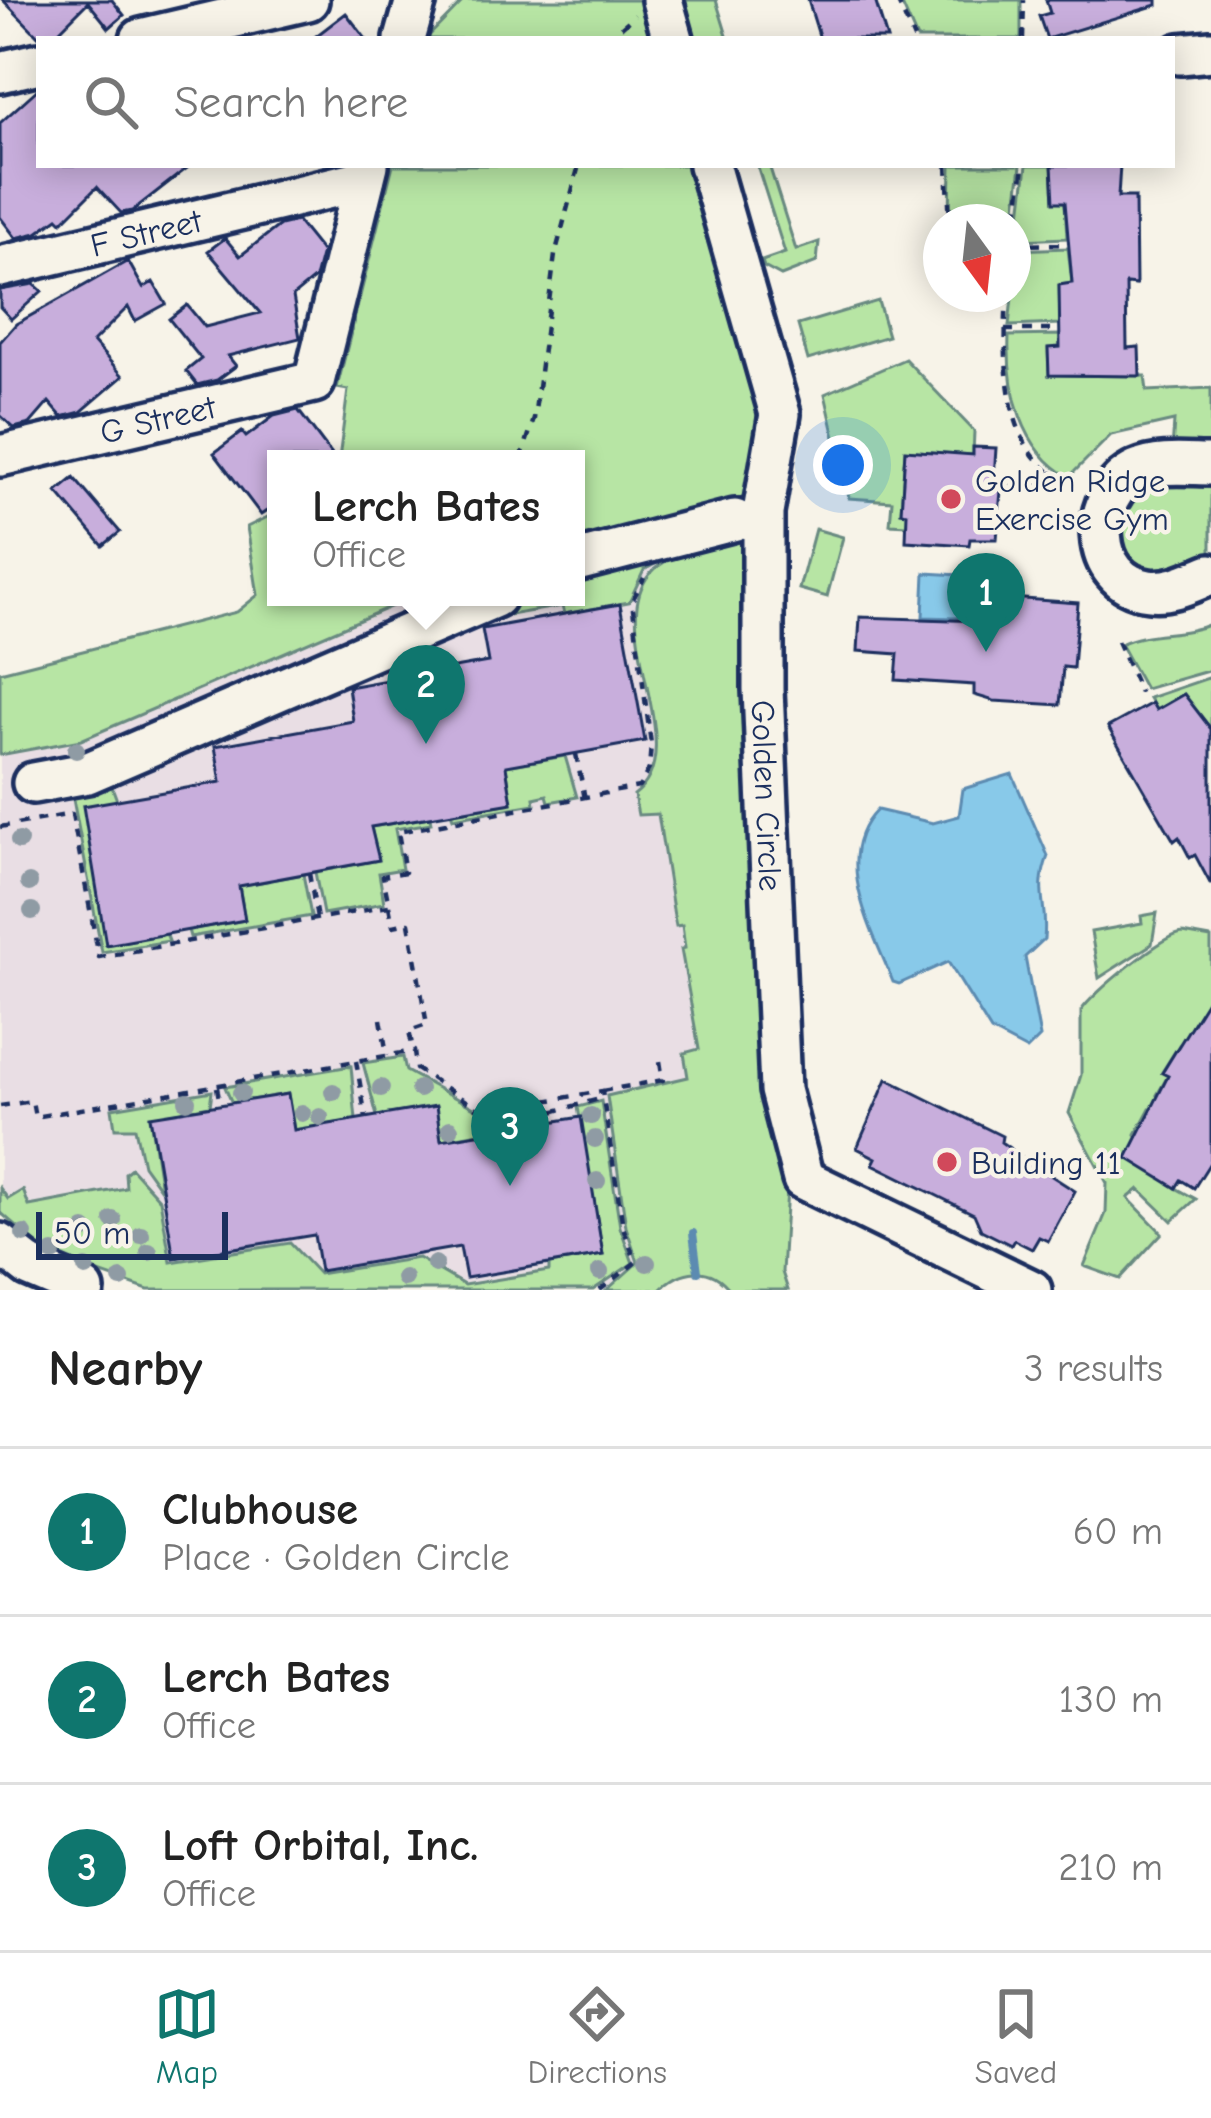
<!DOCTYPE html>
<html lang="en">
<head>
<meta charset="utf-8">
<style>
	body { margin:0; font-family:"Comic Neue",sans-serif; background:#f6f6f6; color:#222 }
	.compass { position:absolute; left:923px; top:204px; width:108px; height:108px; border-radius:50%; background:#fff; box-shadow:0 6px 30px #0003; rotate:165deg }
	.scale { position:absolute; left:36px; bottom:30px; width:192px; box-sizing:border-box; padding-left:12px; border:6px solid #1b2f5e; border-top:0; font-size:33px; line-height:42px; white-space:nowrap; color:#1b2f5e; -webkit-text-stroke:9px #f7f3e8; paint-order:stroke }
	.you { position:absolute; left:843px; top:465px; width:42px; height:42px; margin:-30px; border:9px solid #fff; border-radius:50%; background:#1a73e8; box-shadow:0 0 0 18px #1a73e833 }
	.badge { display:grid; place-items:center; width:78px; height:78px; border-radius:50%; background:#0f766e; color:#fff; font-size:39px; font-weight:700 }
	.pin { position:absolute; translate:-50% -99px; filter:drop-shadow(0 3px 6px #0008) }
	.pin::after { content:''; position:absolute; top:63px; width:42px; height:36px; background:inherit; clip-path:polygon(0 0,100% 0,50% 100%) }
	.popup { position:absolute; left:267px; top:450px; width:318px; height:156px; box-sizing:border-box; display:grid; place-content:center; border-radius:0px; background:#fff; filter:drop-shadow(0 3px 9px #0005); font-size:39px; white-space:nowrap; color:#767676 }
	.popup b { font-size:45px; color:#222 }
	.popup::after { content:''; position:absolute; left:50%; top:100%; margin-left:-24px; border:24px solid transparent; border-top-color:#fff }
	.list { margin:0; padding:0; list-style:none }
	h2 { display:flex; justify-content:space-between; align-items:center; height:156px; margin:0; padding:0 48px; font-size:51px }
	h2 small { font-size:39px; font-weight:400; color:#767676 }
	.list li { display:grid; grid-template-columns:78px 1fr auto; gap:36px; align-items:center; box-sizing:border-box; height:168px; padding:0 48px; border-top:3px solid #e0e0e0 }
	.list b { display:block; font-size:45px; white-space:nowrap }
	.list p { margin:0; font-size:39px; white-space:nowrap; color:#767676 }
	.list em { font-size:39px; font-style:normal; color:#767676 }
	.icon { flex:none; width:66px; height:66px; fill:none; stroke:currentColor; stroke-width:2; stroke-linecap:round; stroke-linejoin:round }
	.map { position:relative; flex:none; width:1211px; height:1290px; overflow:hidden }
	.search { position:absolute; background:#fff; box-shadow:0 6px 30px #0003; left:36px; right:36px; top:36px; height:132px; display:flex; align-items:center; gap:30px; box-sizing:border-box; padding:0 42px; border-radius:0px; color:#767676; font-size:45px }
	.sheet { height:660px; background:#fff }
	nav { display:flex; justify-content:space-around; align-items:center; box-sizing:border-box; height:168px; border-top:3px solid #e0e0e0; background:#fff; font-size:33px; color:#767676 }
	nav a { display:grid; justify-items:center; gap:6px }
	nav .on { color:#0f766e }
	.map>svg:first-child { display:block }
	.built { fill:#e9dee4 }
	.green { fill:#b7e5a4; stroke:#698a81; stroke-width:3 }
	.water { fill:#88c9e9; stroke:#5c8bb1; stroke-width:3 }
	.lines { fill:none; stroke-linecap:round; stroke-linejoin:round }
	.stream { stroke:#5c8bb1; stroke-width:8 }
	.building { fill:#c8aedc; stroke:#1b2f5e; stroke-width:3 }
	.minor-casing { stroke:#1b2f5e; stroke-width:48 }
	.path { stroke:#1b2f5e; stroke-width:4.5; stroke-dasharray:9 9; stroke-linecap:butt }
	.minor { stroke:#f7f3e8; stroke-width:39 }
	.tree { fill:#8f9ba4 }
	.poi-dot { fill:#d1495b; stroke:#f7f3e8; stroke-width:4.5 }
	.labels { text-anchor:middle; stroke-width:9; stroke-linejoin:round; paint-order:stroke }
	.street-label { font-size:33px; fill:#1b2f5e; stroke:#f7f3e8 }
	.poi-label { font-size:33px; fill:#1b2f5e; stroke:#f7f3e8; text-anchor:start }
</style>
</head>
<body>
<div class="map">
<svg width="1211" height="1290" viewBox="0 0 1211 1290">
	<rect width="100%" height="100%" fill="#f7f3e8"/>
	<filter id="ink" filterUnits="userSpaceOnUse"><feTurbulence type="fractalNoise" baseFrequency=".00833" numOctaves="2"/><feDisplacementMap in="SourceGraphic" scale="24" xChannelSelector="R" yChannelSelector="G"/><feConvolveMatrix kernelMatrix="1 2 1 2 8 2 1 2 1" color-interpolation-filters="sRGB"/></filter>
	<g filter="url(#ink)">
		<path class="built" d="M665,487L732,1255L648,1290H154L0,1201V747L404,597H576Z"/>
		<path class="green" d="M464,0H647L658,39H426Z
			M685,0H716L728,39H695Z
			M900,0H1021V39H917Z
			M393,165H696L757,392L755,498L576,546V459H339L348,390L337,388Z
			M757,165H769L796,250L819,242L817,262L781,276L764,267L762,261L785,253Z
			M951,165H1021L1013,233V222L950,218Z
			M1027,165H1052L1054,201L1065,202L1067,238L1018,240Z
			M1068,248L1072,283L1059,285L1060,324L1009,326L1017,250Z
			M878,301L888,336L808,360L798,325Z
			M1060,335V347L1048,349L1049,375L1145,376L1147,391L1211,388V452L1172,451L1174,421L1111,435L1069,477C1021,450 1007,389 1009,336Z
			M905,359L974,431L973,455L905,450L901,512L908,513L907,525L890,524L892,501L849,498L825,394Z
			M1211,481V558L1158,574C1121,563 1119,542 1120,507L1146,483Z
			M276,513V597H413L81,740L0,755V672L237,612L258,595L247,527Z
			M815,529L843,537L827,597L799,589Z
			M753,534L788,1172L782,1272L788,1290H730C711,1264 681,1268 660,1290H607L638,1262L626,1227L607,1096L688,1077L684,1053L699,1049L681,949L685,948L682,925L676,926L674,916L658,814L638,815L634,795C694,751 604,626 650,574C671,549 723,543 753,534Z
			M694,543L644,570L629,602L564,614L562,606L481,620L532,597H576V577Z
			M1211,624V670L1145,689L1120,644C1149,630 1181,637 1211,624Z
			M1211,677V729L1184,695L1156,710L1149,698Z
			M565,756L577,797L549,802L547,795L534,798L535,804L453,818L451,813L512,803L506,766Z
			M111,784L169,941L102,952L73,799L47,798Z
			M430,817L431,823L395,829L402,869L379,873L384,903L323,914L315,872L378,860L371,827Z
			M303,874L311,916L190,937L188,930L245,920L239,886Z
			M1157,913L1152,944L1099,978L1091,932L1142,923L1141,916Z
			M1183,933L1211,938V998L1192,1025L1195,1029L1185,1047L1179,1045L1162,1072L1168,1076L1157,1095L1163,1100L1157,1110L1150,1108L1136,1134L1176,1188L1196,1199L1172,1221L1139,1189L1128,1198L1162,1233L1120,1279L1084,1266L1106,1213L1107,1183L1069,1113L1081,1075V1011C1092,993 1165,934 1183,933Z
			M403,1057L406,1071L487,1115L490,1131L441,1140L436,1107L377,1116L363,1063Z
			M351,1066L356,1120L294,1130L288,1094L232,1103L225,1087Z
			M212,1091L210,1106L150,1117L161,1190L143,1165L135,1128H115L112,1108Z
			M601,1101L620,1227L633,1263L593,1290H148L50,1256L0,1212V1188L8,1199L23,1190L29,1206L126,1188L125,1173L131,1168L160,1200L171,1262L290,1243L319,1274L418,1258L464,1285L549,1271V1264L603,1255L578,1107Z"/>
		<path class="water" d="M925,573L960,575L958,618L923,617Z
			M1012,774L1048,856C1034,894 1048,902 1044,939L1025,957L1040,1037L1027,1050L991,1031L948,962L899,984L893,982C873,931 830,857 877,810L933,823L959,816L963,789Z"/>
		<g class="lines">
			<path class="stream" d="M693,1233L698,1272"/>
		</g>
		<path class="building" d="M3,0H112L124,15L109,28L88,2L51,39H41Z
			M808,0H875L887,39H820Z
			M1046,0H1157V5L1047,39L1039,16L1050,13Z
			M346,13L366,39H312Z
			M39,88V165H191L132,211L121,213L97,187L62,222L58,218L37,233L16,238L0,217V123Z
			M1052,165H1120L1118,197H1135L1136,285L1126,284L1127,348L1139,347L1140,376L1049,375L1048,348L1060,347L1059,285L1072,283L1065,202H1054Z
			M297,221L322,252L315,278L293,296L300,338L228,356L236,366L217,380L197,385L186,371L201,359L169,319L187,305L205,327L260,313L208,251L225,238L240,256L280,225Z
			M128,261L143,288L153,282L166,304L135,321L128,307L93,342L123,376L81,412L62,417L49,402L30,424L14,428L0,415V342L16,324Z
			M34,284L42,291L11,319L0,307V290Z
			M298,410L335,459H276V504L261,515L214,453L242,432L246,437L274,416Z
			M973,447L996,448L994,478H1002L997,539H970L969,545L906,541L907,513L901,512L905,450L973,455Z
			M74,478L120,532L103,546L57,492Z
			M981,596L1078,603L1073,668L1063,667L1060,705L994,701L974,695V685L896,680L898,654L858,651L860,617L980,621Z
			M620,604L645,741L506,766L512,803L371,827L379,860L239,886L245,920L106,945L83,806L221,782L215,746L353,721L348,687L488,662L482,629Z
			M1184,694L1211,729V885L1195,855L1190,858L1179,837L1174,841L1108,727L1152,703L1156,710Z
			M1211,994V1161L1194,1188L1181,1180L1176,1188L1127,1158L1168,1076L1162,1073Z
			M887,1079L1002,1136L1001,1142L1019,1155L1075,1191L1048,1241L1039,1237L1032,1249L1014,1240L1011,1245L981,1230L974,1214L873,1164L876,1158L857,1148Z
			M288,1094L294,1130L436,1106L441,1140L581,1117L603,1255L466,1278L460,1247L320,1271L314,1235L174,1258L150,1116Z"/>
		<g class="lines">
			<defs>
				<g id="minor">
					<path d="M662,0L673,39"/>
					<path d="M141,39L308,0"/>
					<path d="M405,39L416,0"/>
					<path d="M1180,54L1211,51"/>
					<path d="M0,72L39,63"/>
					<path id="s1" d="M709,165L780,414L763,513V689L780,1090L803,1179L1031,1290"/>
					<path id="s2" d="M0,267L364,180"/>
					<path id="s3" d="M0,456L314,382L368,165"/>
					<path d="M1211,465C1188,465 1159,461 1137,471C1087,494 1088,583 1149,590C1171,593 1191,582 1211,574"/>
					<path d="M576,561L735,520"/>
					<path d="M33,783L87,773L495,597"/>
					<path d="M0,1244L30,1267L84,1290"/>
				</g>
			</defs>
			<use href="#minor" class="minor-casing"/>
			<path class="path" d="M897,0L914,39
				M608,39L635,15
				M1023,39L1024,0
				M947,165L950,222
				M1014,245L1068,244
				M1013,251L1024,165
				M1007,294C1004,348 1001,440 1052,473
				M1005,330H1060
				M521,459L534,419L555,255L579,165
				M1001,486H1033L1052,473L1069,482
				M1117,641L1140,693
				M576,754L585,799
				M0,827L72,814L99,957L389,906L383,876L405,872L398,832L639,787L649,769L651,744L632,601L644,578
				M309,873L317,919
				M389,906L393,926L409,923L427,1025L409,1031L413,1049
				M381,1019L387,1055
				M356,1061L366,1118
				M217,1087L220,1105
				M602,1091L663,1080L660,1061
				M0,1106L32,1101L35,1117L414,1051L416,1069L483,1112L602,1091L603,1098L508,1124L509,1129
				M600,1290L636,1262L623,1227L603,1098"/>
			<use href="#minor" class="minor"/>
		</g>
		<g class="tree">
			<circle cx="76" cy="750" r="9"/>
			<circle cx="19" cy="841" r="9"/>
			<circle cx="29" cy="883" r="9"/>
			<circle cx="32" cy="911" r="9"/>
			<circle cx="381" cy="1088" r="9"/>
			<circle cx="419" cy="1089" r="9"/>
			<circle cx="333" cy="1092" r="9"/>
			<circle cx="241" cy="1093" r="9"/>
			<circle cx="187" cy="1101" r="9"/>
			<circle cx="302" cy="1113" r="9"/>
			<circle cx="591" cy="1116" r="9"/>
			<circle cx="320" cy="1117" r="9"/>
			<circle cx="450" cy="1129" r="9"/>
			<circle cx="595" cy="1139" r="9"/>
			<circle cx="597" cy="1181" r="9"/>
			<circle cx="113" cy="1220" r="9"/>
			<circle cx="85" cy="1230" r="9"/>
			<circle cx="24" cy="1234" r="9"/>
			<circle cx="141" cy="1235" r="9"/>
			<circle cx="149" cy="1252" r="9"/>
			<circle cx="53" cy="1253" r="9"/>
			<circle cx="647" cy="1263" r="9"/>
			<circle cx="435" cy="1264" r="9"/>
			<circle cx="86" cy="1268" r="9"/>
			<circle cx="600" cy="1272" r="9"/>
			<circle cx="404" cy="1278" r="9"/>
			<circle cx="121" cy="1279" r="9"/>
		</g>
	</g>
	<g class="poi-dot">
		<circle cx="951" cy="499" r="12"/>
		<circle cx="947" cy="1162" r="12"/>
	</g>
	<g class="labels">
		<g class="street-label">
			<text dy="12" stroke="none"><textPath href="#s2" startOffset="150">F Street</textPath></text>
			<text dy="12" stroke="none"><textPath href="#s3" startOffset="162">G Street</textPath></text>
			<text dy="12" stroke="none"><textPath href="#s1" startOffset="642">Golden Circle</textPath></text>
		</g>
		<g class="poi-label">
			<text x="975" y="492">Golden Ridge<tspan x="975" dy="38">Exercise Gym</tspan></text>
			<text x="971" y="1174">Building 11</text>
		</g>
	</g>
</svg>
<svg class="compass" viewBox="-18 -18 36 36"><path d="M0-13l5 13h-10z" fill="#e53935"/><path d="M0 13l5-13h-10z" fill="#767676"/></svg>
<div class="scale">50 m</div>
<div class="you"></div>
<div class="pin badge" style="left:986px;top:652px">1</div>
<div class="pin badge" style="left:426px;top:744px">2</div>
<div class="popup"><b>Lerch Bates</b>Office</div>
<div class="pin badge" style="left:510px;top:1186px">3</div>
<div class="search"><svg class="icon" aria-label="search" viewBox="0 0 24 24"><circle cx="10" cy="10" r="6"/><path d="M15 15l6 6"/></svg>Search here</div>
</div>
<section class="sheet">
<h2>Nearby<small>3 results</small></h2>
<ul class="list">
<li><span class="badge">1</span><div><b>Clubhouse</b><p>Place · Golden Circle</p></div><em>60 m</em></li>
<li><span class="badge">2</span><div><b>Lerch Bates</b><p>Office</p></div><em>130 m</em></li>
<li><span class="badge">3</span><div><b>Loft Orbital, Inc.</b><p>Office</p></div><em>210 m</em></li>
</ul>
</section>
<nav>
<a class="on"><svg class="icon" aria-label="map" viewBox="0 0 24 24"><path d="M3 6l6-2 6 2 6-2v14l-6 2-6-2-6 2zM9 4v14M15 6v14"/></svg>Map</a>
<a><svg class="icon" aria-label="directions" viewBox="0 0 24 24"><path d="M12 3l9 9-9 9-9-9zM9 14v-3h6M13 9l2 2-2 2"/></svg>Directions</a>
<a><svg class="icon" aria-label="saved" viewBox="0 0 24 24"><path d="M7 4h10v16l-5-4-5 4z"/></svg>Saved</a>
</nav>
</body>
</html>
